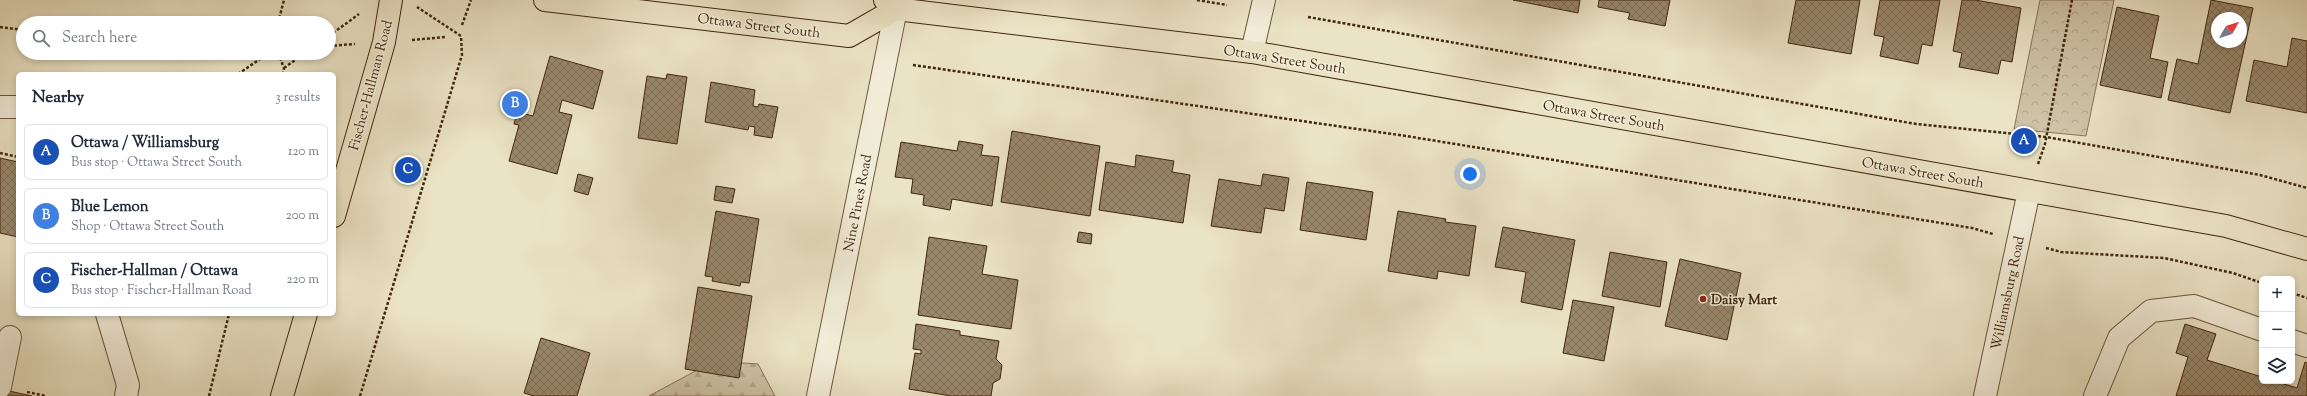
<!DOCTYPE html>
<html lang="en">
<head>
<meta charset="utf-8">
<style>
	body { margin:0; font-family:"Sorts Mill Goudy",serif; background:#f6f6f7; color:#1f2937 }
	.controls { position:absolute; right:12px; bottom:12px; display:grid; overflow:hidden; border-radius:6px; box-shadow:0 2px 6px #0003 }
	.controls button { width:36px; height:36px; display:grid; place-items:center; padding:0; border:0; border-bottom:1px solid #e0e1e3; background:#fff; color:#1f2937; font:20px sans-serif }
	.compass { position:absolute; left:2211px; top:12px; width:36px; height:36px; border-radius:50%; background:#fff; box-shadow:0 2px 6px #0003; rotate:51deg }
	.you { position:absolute; left:1470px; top:174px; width:14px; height:14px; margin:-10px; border:3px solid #fff; border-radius:50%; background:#1a73e8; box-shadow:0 0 0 6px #1a73e833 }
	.badge { display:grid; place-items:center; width:26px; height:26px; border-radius:50%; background:#8f2418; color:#fff; font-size:13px; font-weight:700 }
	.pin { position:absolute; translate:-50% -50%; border:2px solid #fff; box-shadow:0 1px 4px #0006 }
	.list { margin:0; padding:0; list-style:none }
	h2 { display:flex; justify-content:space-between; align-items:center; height:52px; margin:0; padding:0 16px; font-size:17px }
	h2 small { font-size:13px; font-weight:400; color:#747a83 }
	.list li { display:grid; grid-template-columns:26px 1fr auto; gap:12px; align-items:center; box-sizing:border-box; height:56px; margin:0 8px 8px; padding:0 8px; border:1px solid #e0e1e3; border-radius:6px }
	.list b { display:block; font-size:15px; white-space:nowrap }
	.list p { margin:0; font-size:13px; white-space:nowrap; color:#747a83 }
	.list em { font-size:13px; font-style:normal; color:#747a83 }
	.icon { flex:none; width:22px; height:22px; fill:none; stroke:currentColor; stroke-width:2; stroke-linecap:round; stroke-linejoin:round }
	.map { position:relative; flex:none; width:2307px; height:396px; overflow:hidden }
	.search { position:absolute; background:#fff; box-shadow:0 2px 6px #0003; left:16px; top:16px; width:320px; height:44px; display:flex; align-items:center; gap:10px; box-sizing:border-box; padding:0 14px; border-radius:22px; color:#747a83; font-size:15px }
	.panel { position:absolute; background:#fff; box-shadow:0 2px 6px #0003; left:16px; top:72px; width:320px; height:244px; border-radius:6px }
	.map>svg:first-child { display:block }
	.forest { fill:url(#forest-firs); stroke:#877459 }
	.park { fill:url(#park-crowns); stroke:#877459 }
	.building { fill:url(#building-cross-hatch); stroke:#40260c; fill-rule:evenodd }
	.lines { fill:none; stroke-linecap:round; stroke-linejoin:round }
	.minor-casing { stroke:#6b553a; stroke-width:24 }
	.major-casing { stroke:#40260c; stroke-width:24 }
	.path { stroke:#40260c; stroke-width:2.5; stroke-dasharray:3 2; stroke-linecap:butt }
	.minor { stroke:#f2edd9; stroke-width:22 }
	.major { stroke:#ebe3c5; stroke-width:22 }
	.poi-dot { fill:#8f2418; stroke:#f2edd9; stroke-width:1.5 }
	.labels { text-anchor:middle; stroke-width:3; stroke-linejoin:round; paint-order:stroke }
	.street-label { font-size:14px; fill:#40260c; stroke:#f2edd9 }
	.poi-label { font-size:14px; font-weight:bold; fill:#40260c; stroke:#f2edd9; text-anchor:start }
</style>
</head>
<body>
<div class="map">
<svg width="2307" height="396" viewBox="0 0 2307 396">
	<defs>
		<pattern id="forest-firs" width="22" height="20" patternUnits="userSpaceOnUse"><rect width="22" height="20" fill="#cec3a6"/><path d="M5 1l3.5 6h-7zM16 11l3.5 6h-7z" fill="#b2a78e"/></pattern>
		<pattern id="park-crowns" width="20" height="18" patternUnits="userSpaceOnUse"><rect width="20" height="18" fill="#cec3a6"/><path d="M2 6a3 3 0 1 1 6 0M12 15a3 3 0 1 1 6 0" fill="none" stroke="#b2a78e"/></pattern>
		<pattern id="building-cross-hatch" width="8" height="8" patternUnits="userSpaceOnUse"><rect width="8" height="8" fill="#99886c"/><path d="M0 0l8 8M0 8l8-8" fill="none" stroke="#7e6f57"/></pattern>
	</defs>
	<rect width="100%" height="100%" fill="#ebe3c5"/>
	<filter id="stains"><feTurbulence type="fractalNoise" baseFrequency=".005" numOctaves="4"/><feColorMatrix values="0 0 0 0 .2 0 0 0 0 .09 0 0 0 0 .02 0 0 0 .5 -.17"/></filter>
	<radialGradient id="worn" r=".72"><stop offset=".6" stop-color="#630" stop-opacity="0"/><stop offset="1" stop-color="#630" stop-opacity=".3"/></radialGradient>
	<path class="forest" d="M714,361L758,364L775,396H649Z"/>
	<path class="park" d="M2040,0H2114L2086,136L2014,129Z"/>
	<path class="building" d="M1513,0H1580L1578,13Z
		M1599,0H1670L1665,26L1628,19L1630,13L1598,7Z
		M1796,0H1860L1851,54L1788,43Z
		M1880,0H1940L1932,46L1922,44L1918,64L1880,56L1884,37L1874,35Z
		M1962,0H1975L2021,8L2012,62L2001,60L1998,74L1959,67L1962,53L1953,51Z
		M2211,0L2253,8L2230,113L2168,100L2177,59L2198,64ZM2217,18H2241V42H2217Z
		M2117,7L2159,16L2150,58L2168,62L2161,98L2100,85Z
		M2292,38L2307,41V113L2246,101L2254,60L2287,67Z
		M550,56L603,71L593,109L562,100L559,112L572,115L557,174L509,161L519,125L514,124L517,112L533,116Z
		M667,74L687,77L677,144L638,138L647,76L666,79Z
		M711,82L755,90L753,106L758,107L759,104L778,107L772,138L754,135L755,127L749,126L748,130L705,122Z
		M1012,131L1100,146L1090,216L1001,202Z
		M959,141L983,145L981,155L999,157L992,206L952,199L950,210L923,205L924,195L911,193L913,179L895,177L901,142L957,151Z
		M1136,155L1174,161L1172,172L1190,175L1183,223L1099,210L1106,162L1135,167Z
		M0,158L18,162V237L0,233Z
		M578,174L593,178L588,195L574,191Z
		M1263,174L1289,178L1284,211L1265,208L1261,233L1211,226L1219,179L1261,186Z
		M1307,182L1373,192L1366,240L1300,230Z
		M716,186L735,189L732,203L714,200Z
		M716,211L759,219L749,283L741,282L740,286L712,281L713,277L705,276Z
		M1398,211L1446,219L1445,222L1476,226L1469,276L1438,271L1437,279L1388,271Z
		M1503,227L1575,240L1562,310L1521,302L1526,272L1495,267Z
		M1079,232L1092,234L1091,244L1077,242Z
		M929,237L987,246L982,274L1018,280L1011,329L918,315Z
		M1610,252L1667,262L1660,307L1602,296Z
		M1680,259L1741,273L1727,340L1665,326Z
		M698,287L752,296L739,378L685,369Z
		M1573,300L1614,307L1604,361L1563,353Z
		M916,324L960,331V335L999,341L996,359L1002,365L1000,379L993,383L991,396H951L909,389L915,353L921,354V350L913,349Z
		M2185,324L2216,334L2207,360L2262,377V381H2274L2297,388L2305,362L2307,363V396H2176L2188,357L2176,353Z
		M541,338L590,353L577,396H534L524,393Z
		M9,391L32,396H8Z"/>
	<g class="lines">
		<defs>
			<path id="minor" d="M1252,52L1264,0
				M0,107H18
				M107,314L128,385L126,396
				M2292,341L2307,346
				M0,387L10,337
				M818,396L896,9L895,0
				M1985,396L2029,191
				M2095,396L2119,338L2151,311L2194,306L2262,330"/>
			<path id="major" d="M545,0L849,36L896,9
				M885,0L896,9L1252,52L2226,226L2307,249
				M334,216L384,42L391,0
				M282,396L306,314"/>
		</defs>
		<use href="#minor" class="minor-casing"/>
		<use href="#major" class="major-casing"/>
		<path class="path" d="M1197,0L1227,5
			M1308,17L1916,124L2046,137L2260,175L2307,188
			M278,23L284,0
			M462,25L471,0
			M0,27L23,30
			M329,36L359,14
			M412,40L446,37
			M329,46L355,44
			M278,53L284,68L283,74
			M913,65L1406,136L1972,228L1993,234
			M284,68L305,53
			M238,74L269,53
			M0,153L18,157
			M2038,164L2045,144L2072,0
			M2046,248L2061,252L2164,258L2233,273L2262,283
			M2292,293L2307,298
			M27,392L46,396
			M209,396L229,314
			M360,396L462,55L461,36L417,7"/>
		<use href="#minor" class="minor"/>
		<use href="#major" class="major"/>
	</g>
	<circle class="poi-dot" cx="1703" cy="299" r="4"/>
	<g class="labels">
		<g class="street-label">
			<text transform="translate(759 25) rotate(7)" y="5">Ottawa Street South</text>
			<text transform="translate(1285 59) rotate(9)" y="5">Ottawa Street South</text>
			<text transform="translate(370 85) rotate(-75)" y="5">Fischer-Hallman Road</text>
			<text transform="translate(1604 115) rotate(10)" y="5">Ottawa Street South</text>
			<text transform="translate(1923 172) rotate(10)" y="5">Ottawa Street South</text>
			<text transform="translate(857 203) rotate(-79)" y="5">Nine Pines Road</text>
			<text transform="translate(2007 293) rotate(-78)" y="5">Williamsburg Road</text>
		</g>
		<g class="poi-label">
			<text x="1711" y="304">Daisy Mart</text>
		</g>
	</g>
	<rect width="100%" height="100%" filter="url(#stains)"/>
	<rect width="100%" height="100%" fill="url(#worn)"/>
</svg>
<div class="controls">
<button>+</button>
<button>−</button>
<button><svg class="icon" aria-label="layers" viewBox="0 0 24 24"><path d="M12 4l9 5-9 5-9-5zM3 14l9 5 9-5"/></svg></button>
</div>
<svg class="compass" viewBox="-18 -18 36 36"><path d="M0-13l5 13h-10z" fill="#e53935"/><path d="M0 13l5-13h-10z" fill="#747a83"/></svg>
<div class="you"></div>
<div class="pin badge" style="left:2024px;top:141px;background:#1a4fb4">A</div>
<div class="pin badge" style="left:515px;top:104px;background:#3f7fe0">B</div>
<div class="pin badge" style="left:408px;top:170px;background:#1a4fb4">C</div>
<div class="search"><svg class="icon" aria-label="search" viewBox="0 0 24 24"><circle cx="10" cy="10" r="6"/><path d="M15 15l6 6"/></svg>Search here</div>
<section class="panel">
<h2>Nearby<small>3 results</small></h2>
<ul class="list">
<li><span class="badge" style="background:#1a4fb4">A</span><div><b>Ottawa / Williamsburg</b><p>Bus stop · Ottawa Street South</p></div><em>120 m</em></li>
<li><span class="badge" style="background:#3f7fe0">B</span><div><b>Blue Lemon</b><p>Shop · Ottawa Street South</p></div><em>200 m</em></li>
<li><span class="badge" style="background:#1a4fb4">C</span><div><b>Fischer-Hallman / Ottawa</b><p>Bus stop · Fischer-Hallman Road</p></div><em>220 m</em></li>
</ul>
</section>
</div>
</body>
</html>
